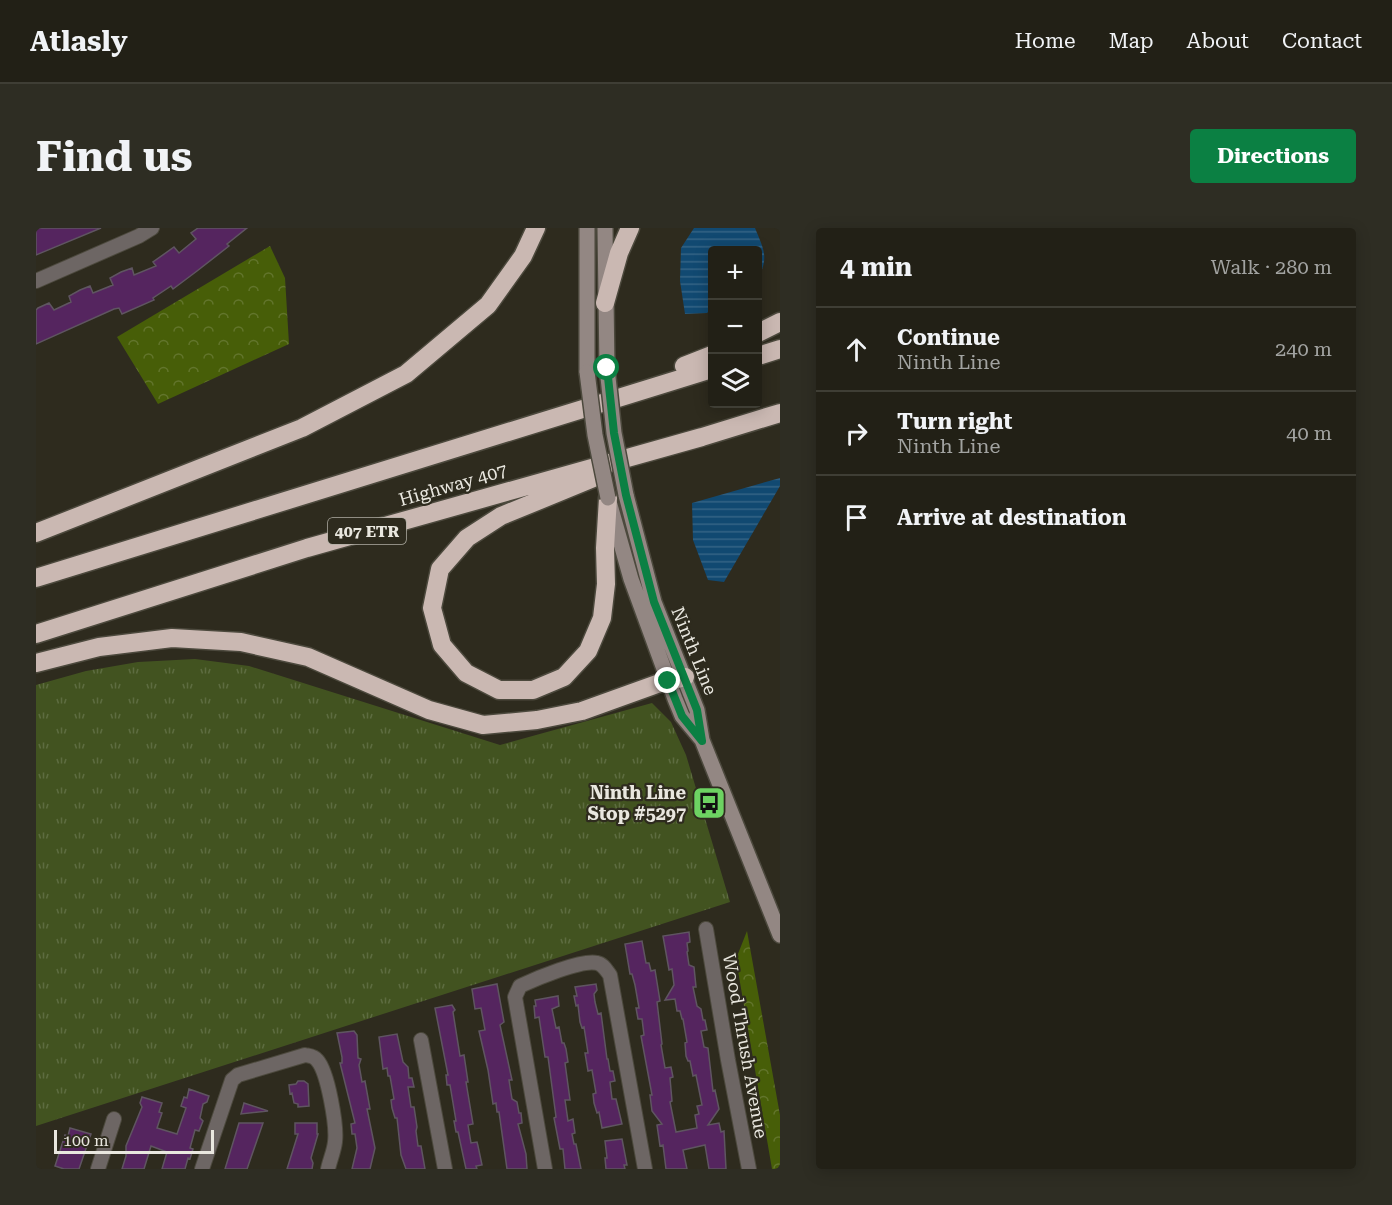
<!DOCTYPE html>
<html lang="en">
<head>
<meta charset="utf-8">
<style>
	body { margin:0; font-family:"Roboto Serif",serif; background:#2e2d23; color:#f1f3f6 }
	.controls { position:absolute; right:18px; top:18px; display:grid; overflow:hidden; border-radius:6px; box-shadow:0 3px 15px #0003 }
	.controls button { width:54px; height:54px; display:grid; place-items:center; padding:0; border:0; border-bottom:2px solid #3f3e35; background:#222016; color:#f1f3f6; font:30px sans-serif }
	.scale { position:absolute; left:18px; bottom:15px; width:160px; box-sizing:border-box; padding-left:6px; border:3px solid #e9e7df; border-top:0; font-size:16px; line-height:21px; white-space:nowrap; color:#e9e7df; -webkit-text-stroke:4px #2e2b1e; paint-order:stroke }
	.stop { position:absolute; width:18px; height:18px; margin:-14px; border:4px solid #0b8043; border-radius:50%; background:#fff }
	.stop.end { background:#0b8043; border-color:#fff; box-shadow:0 2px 6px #0008 }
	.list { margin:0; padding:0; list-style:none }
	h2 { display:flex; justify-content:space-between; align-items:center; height:78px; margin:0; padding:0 24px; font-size:26px }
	h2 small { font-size:20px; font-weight:400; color:#a2a3a1 }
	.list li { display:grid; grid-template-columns:39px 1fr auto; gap:18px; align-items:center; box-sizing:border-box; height:84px; padding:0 24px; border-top:2px solid #3f3e35 }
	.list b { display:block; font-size:22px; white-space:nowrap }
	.list p { margin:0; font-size:20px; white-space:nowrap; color:#a2a3a1 }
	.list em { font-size:20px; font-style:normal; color:#a2a3a1 }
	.icon { flex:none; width:33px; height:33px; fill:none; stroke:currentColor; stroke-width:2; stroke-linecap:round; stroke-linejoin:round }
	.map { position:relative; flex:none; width:744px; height:941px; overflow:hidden; border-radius:6px }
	header { display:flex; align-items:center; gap:36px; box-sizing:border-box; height:84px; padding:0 30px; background:#222016; border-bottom:2px solid #3f3e35 }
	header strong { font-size:28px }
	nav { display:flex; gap:33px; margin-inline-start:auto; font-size:21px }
	.intro { display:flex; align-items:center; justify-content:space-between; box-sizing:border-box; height:144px; padding:0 36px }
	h1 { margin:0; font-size:42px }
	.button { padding:15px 27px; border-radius:6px; background:#0b8043; color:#fff; font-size:21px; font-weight:700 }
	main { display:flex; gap:36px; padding:0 36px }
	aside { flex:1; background:#222016; border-radius:6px; box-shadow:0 3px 15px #0003 }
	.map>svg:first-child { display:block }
	.grass { fill:url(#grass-tufts) }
	.forest { fill:url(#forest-crowns) }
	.water { fill:url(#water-rules) }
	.building { fill:#55255f; stroke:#5f5561; stroke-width:1.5 }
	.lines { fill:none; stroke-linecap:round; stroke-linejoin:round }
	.street-casing { stroke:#4c493d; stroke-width:16 }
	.secondary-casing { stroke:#4c493d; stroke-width:18 }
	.highway-casing { stroke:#4c493d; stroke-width:21 }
	.street { stroke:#6d6664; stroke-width:14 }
	.secondary { stroke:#938783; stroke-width:15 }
	.highway { stroke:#cab8b2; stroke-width:18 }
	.secondary-bridge-casing { stroke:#4c493d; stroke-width:18; stroke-linecap:butt }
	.secondary-bridge { stroke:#938783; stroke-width:15 }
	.route { stroke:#0b8043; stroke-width:8 }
	.labels { text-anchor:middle; stroke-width:4.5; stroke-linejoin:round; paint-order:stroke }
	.shield { fill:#2e2b1e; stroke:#b1afa5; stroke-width:1.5 }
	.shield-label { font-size:16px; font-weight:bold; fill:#e9e7df }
	.street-label { font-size:18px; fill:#e9e7df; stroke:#2e2b1e }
	.poi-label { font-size:18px; font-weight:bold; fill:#e9e7df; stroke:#2e2b1e; text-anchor:end }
</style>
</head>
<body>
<header>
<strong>Atlasly</strong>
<nav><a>Home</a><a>Map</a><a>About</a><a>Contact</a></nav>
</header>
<div class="intro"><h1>Find us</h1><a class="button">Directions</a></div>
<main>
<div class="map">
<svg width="744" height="941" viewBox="0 0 744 941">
	<defs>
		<pattern id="grass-tufts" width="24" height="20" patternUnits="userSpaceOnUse" patternTransform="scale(1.5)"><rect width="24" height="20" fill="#425320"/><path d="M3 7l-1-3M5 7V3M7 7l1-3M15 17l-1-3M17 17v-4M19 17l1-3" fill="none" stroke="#5d6c40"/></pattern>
		<pattern id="forest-crowns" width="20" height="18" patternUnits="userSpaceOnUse" patternTransform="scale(1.5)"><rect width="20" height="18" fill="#475e08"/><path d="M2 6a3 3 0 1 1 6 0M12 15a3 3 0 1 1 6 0" fill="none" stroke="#62752c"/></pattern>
		<pattern id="water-rules" width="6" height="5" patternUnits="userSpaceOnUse" patternTransform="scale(1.5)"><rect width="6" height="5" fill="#114971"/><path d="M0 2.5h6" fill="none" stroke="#346385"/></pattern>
	</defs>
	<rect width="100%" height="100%" fill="#2e2b1e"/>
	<path class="grass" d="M159,431L213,438L464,517L616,475L635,494L650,527L694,674L0,898V457L50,443L102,434Z"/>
	<path class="forest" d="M234,18L249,50L253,116L122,176L81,109Z
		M711,703L744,887V941H736L700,731Z"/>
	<path class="water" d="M658,0H719C728,22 733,29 722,51V22H676V80L671,85L649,86L644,53L645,20Z
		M744,250V258L688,354L672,352L657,312L656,275Z"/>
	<path class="building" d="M0,0H65L0,27Z
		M162,0H211L191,16L193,18L161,43L137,61L135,58L117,70L118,72L86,86L83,80L78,81L0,116V82L2,80L13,75L18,82L35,74L33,68L44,62L54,58L57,65L77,57L74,50L85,44L96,40L98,47L120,38L117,34L138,19L143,25L160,11L155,5Z
		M653,704L654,714L651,715L652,723L651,724L653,737L658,739L660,759H657L661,778L665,781L667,792H669L671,802L665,803L668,819L672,820L677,863L679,862L683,881L672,897L683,895L685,904L688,903L690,941H673L669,917L647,922L651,941H630L627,917L624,918L621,897L626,896L616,883L614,867H616L605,808L608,807L606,791H602L600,780H603L599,757L596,746H594L589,716L606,713L610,735H613L615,743L619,742L624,773L621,774L626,816L625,817L629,840L635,839L637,849L634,850L636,873L634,874L640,904L661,900L659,887L663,886L661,878L666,877L660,847L657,848L654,833H652L650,828L649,815L651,814L647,791H646L644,783H641L639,771L629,772L638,757L636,741L633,742L627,708Z
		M461,756L468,794L464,797L476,852H473L476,871L481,874L483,885H485L486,895L482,896L490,926L491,941H471L463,884H461L460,875L457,876L452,842L443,803L449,802L445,780L439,781L436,761Z
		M560,756L561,762L558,766L559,774L562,786L565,785L571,831H572L574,843H577L579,853L574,854L576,871H580L586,896L566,900L563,884L561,885L558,875L557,866L560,865L556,842L552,843L549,825H552L548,799L546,800L544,794L542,777L540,778L538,768H541L539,759Z
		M522,768L523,778L516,781L520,800L523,799L526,815H528L530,821L532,834L529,835L534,872H529L532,893L537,891L539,905L536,906L538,916H540L545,941H529L527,921H524L518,890L520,889L512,829H509L503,789L499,790L498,778H500L499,772Z
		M416,777L419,782L417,784L424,828L428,827L432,854H430L437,896L432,897L435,915L441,914L442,918L446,937L440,938L441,941H430L422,904H420L418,893H420L414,857H411L410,847H412L399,780Z
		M318,803L321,807L322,830L325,831L323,837L326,854L329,853L334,881H331L339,920L334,941H316L321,920L319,906H316L315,896L319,895L304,835H306V829L301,805Z
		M361,806L367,834L372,839L373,850H376L378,859H372L375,879H378L381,899L380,903L382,918H385L389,941H370L365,927L361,890H359L356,880L355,872L358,871L354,848H352L351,840L347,841L343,809Z
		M262,853H268L272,856L273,878L262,879V876L258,875L256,865L254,866L253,857L260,856Z
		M153,861L173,868L171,874L167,876L164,890L167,893L163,903L159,902L154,920L157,921L154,931L152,930L149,941H126L131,924L115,918L108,941H86L90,928V918L106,879L104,875L106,869L126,875L123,884L126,885L121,900L141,906L150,880L145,878L148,869L151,870Z
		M208,875L232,883L205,886Z
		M203,895H227L211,941H189Z
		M259,895H281V906H282L275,930L277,935L276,941H251L262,906H259Z
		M34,900L55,906L43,941H28L19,938L29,907L32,908Z
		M586,911L591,937H588L589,941H570L569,930H571L569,913Z"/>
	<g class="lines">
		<defs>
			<path id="street" d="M0,53L103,8L116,0
				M670,701L692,832L713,941
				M385,812L409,941
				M62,941L78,891
				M166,941L196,852L202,847L269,827C274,828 278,828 281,832C292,844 301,898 299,914C298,923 294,932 292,941
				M509,941L479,769L484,758C499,751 546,731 561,735C567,736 570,742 574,747L609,941"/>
			<path id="secondary" d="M551,0V144
				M569,0L571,140
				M590,267L618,374L661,482L666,512L744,707
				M574,277L595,351L639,471L646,488L666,512"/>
			<path id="highway" d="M569,75L583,25L594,0
				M722,105L744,94
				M722,128L744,121
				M648,138L676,127
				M560,249L465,288L431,310L404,341L396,380L406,417L430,445L463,462H497L528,449L552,423L566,390L570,356L569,320L572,270
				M0,305L266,200L370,146L452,77L487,28L500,0
				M0,350L676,141
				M0,406L271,320L666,209L744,185
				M0,435L63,419L136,410L205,414L272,429L393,482L447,497L501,492L546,483L621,456L649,449"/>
		</defs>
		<use href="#street" class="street-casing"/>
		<use href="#secondary" class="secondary-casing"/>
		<use href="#highway" class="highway-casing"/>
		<use href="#street" class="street"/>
		<use href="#secondary" class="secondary"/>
		<use href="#highway" class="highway"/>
		<defs>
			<path id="secondary-bridge" d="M571,140L578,205L590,267
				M551,144L559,207L572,270"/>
		</defs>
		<use href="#secondary-bridge" class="secondary-bridge-casing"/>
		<use href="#secondary-bridge" class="secondary-bridge"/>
	</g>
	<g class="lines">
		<path class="route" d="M571,140L578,205L590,267L618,374L661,482L666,513L646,488L632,453"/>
	</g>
	<defs>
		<symbol id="bus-square" viewBox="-11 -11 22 22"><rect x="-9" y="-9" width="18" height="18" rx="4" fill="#6dd362" stroke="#2e2b1e"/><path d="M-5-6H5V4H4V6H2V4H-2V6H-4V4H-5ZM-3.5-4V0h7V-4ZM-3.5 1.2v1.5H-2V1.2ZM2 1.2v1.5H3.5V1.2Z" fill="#111"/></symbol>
	</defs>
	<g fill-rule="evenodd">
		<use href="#bus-square" x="654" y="556" width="38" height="38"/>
	</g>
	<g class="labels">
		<rect class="shield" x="292" y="290" width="78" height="26" rx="4.5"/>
		<g class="shield-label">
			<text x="331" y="309">407 ETR</text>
		</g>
		<g class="street-label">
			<text transform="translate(417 257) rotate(-16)" y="6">Highway 407</text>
			<text transform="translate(658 423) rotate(68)" y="6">Ninth Line</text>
			<text transform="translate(709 818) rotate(80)" y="6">Wood Thrush Avenue</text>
		</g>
		<g class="poi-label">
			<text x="650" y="571">Ninth Line<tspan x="650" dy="21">Stop #5297</tspan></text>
		</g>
	</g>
</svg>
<div class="controls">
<button>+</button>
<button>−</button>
<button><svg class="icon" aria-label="layers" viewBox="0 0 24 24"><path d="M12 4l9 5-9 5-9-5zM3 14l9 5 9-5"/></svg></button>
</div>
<div class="scale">100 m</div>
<div class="stop" style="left:571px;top:140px"></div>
<div class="stop end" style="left:632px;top:453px"></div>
</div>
<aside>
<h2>4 min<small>Walk · 280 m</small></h2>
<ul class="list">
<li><svg class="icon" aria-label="ahead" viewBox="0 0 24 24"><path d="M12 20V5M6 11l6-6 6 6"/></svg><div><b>Continue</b><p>Ninth Line</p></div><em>240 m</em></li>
<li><svg class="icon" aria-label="right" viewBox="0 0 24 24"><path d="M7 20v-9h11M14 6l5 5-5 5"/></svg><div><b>Turn right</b><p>Ninth Line</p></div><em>40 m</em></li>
<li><svg class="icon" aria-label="arrive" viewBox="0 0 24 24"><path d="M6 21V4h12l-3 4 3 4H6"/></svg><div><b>Arrive at destination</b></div></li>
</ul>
</aside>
</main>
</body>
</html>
